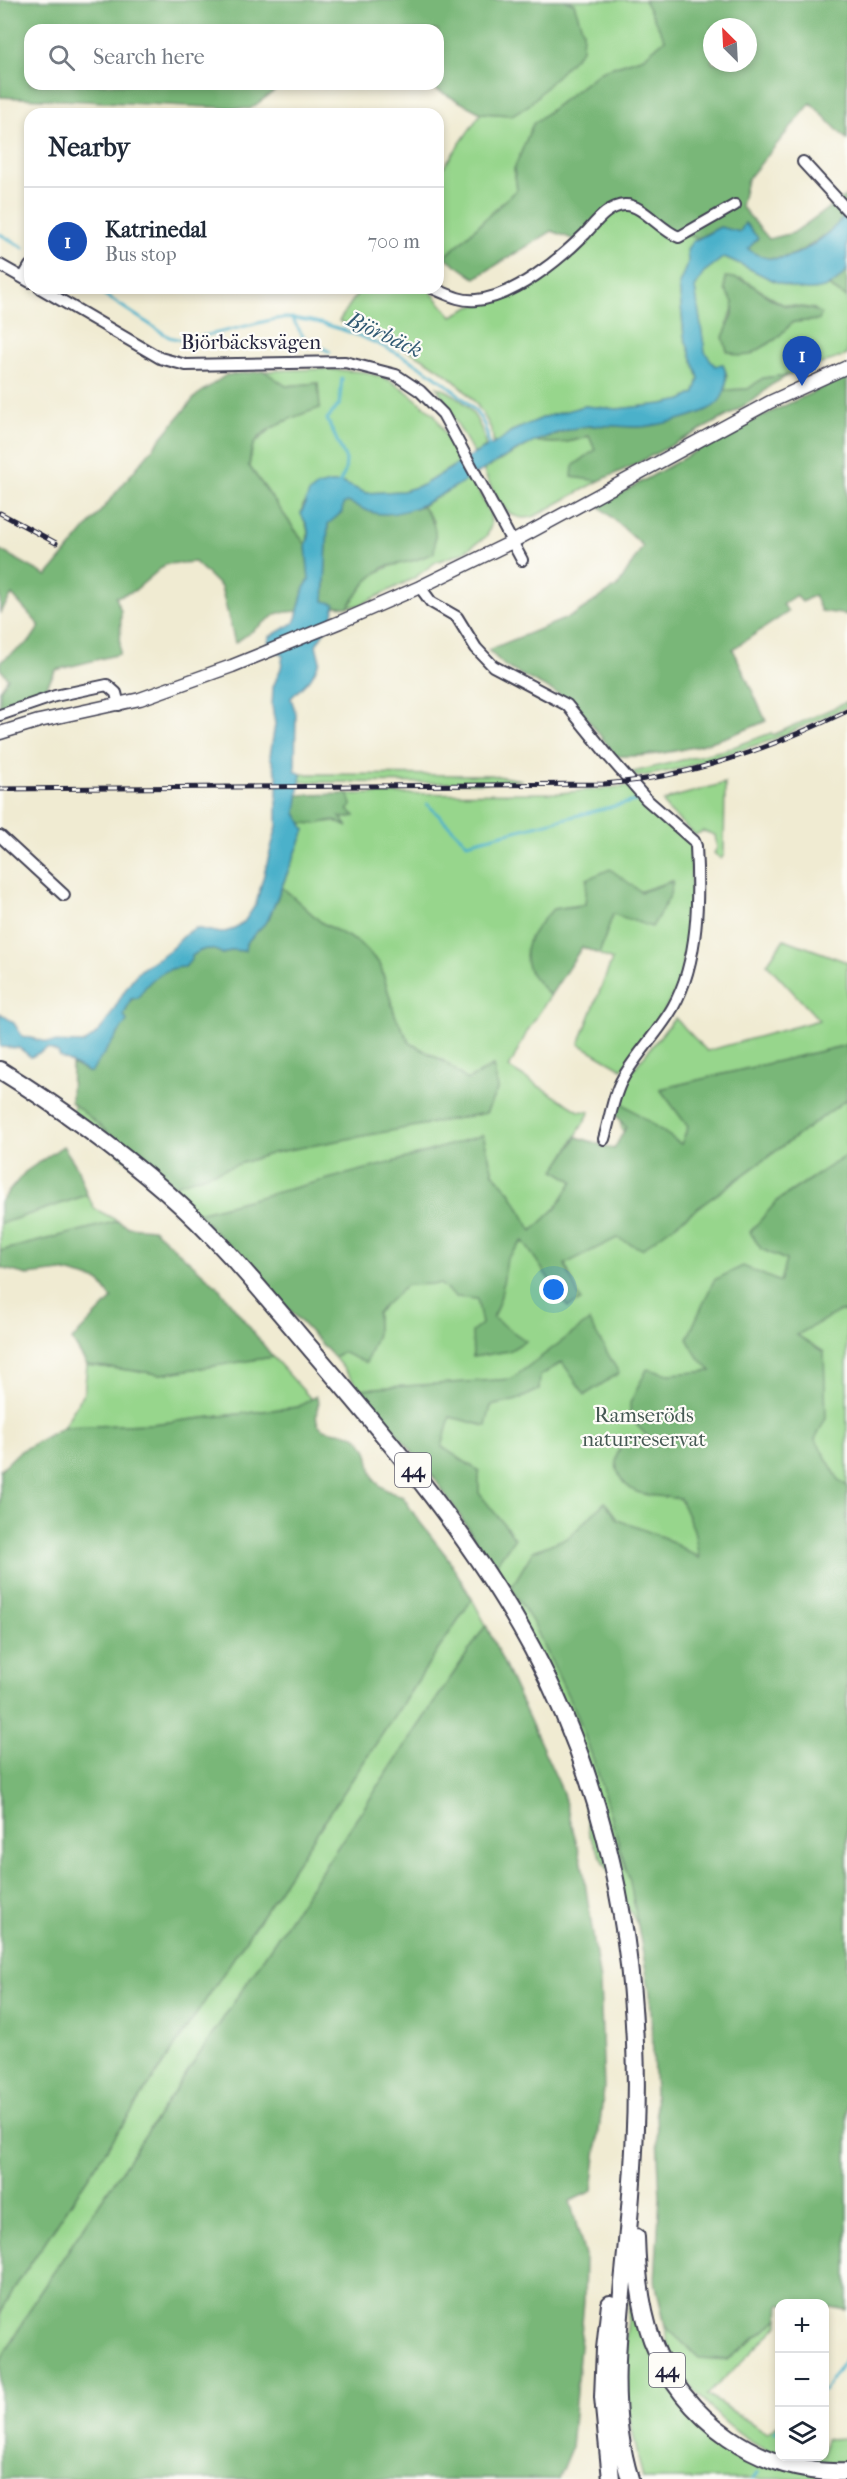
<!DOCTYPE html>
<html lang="en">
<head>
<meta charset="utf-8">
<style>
	body { margin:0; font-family:"IM FELL French Canon",serif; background:#f2f2f3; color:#1f2937 }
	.controls { position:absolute; right:18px; bottom:18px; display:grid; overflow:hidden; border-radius:12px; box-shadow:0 3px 9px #0003 }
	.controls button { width:54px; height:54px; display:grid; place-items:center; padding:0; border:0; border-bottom:2px solid #e0e1e3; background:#fff; color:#1f2937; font:30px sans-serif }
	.compass { position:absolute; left:703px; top:18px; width:54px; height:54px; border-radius:50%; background:#fff; box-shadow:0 3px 9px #0003; rotate:336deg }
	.you { position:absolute; left:554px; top:1290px; width:21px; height:21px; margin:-15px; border:4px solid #fff; border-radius:50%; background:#1a73e8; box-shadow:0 0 0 9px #1a73e833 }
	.badge { display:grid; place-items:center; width:39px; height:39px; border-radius:50%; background:#d1495b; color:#fff; font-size:20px; font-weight:700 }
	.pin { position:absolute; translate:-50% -50px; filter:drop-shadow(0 2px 3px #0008) }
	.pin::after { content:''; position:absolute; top:32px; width:21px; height:18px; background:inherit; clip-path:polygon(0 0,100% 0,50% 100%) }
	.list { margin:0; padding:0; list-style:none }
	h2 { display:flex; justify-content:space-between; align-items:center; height:78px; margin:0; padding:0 24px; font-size:26px }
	h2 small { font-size:20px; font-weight:400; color:#747a83 }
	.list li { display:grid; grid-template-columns:39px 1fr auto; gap:18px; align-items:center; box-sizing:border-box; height:108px; padding:0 24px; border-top:2px solid #e0e1e3 }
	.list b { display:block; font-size:22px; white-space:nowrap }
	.list p { margin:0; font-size:20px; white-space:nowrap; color:#747a83 }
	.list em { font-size:20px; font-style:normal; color:#747a83 }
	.icon { flex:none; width:33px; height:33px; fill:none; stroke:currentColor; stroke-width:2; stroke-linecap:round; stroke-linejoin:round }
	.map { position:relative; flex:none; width:847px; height:2479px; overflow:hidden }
	.search { position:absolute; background:#fff; box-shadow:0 3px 9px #0003; left:24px; top:24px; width:420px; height:66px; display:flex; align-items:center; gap:15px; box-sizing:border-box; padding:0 21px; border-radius:18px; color:#747a83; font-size:22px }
	.panel { position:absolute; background:#fff; box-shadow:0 3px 9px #0003; left:24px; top:108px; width:420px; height:186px; border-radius:18px }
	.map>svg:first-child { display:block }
	.green { fill:#97d68c; stroke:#5c7c64; stroke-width:1.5; fill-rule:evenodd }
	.forest { fill:#79b778; stroke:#4e6c5a; stroke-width:1.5; fill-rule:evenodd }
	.water { fill:#4bb1ca; stroke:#366a82; stroke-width:1.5 }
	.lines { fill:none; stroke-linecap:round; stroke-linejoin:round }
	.stream { stroke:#4bb1ca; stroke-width:3 }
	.minor-casing { stroke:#414052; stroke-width:14 }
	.tertiary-casing { stroke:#414052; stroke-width:15 }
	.primary-casing { stroke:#414052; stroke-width:20 }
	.minor { stroke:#fff; stroke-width:10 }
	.tertiary { stroke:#fff; stroke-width:12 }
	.primary { stroke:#fff; stroke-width:16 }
	.rail-casing { stroke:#22223b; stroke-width:5 }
	.rail { stroke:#fdfcf7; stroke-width:3; stroke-dasharray:9; stroke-linecap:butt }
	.labels { text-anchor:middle; stroke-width:4.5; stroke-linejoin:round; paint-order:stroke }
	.shield { fill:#fdfcf7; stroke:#646373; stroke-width:1.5 }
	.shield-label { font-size:20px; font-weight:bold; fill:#22223b }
	.street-label { font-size:21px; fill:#22223b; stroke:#fdfcf7 }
	.park-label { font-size:21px; fill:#455853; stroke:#fdfcf7 }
	.water-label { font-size:22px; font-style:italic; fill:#325b74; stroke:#fdfcf7 }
</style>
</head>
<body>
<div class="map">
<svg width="847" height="2479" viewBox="0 0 847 2479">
	<rect width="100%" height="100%" fill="#fdfcf7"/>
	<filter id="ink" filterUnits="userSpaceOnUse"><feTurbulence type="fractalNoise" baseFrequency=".0167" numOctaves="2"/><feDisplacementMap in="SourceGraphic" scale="12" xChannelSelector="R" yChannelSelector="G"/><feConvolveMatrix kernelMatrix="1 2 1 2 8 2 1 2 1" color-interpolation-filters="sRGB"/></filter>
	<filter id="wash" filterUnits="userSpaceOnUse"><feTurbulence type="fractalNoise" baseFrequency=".008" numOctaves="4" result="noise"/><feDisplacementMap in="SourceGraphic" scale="24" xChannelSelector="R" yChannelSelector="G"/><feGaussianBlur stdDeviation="1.35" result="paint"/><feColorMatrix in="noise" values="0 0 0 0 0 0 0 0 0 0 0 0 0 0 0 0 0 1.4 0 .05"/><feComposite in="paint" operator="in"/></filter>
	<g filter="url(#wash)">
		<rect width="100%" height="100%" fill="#f0ebd2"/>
		<path class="green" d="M564,0H644L666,39L644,57L601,71L533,124L514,169L517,189L445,257L438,268V175L481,113L512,115L574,4Z
			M620,202L683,233L698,238L692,242L688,262L679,284L684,336L699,378L695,393L682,400L663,404L617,409L584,406L545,417L510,432L503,439L493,444C494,431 489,425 483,414C452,364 391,341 339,321L361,288H430L429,290L452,316L470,307L522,291L565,257Z
			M724,257C752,267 798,302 827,285L847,298V355L789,375L763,378L748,389L725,390L727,375L723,364L715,367L705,353L695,288L704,272ZM741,278L782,304L815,309L819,320L793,322L776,339L750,355L727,323C734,312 736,292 741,278Z
			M322,369L366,372L389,380L405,390L435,415L460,462L423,485L403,491L366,493L343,483H330L303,505L301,514C307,525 310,533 306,545L249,466L253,445L272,428L296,416L318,383L286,386L264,371Z
			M437,387C464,395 482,420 486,447L474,454Z
			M589,436L595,450L573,466L591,479L599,481L535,516C505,527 494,492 483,470L535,441C556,445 569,443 589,436Z
			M471,477L490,514L491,525L487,536L462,553L436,562L414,578L360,605L348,607C372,573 375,568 416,560L434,522L422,506Z
			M847,702V707L772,740L679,769L638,777L633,774V772L728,749L771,733L773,735Z
			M301,774L491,775L522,780L483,783L300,782Z
			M725,783L724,855L721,859L714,853L717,848L715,835L703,831L695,835L667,809L663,802L671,798Z
			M629,786L692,845L690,912L680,983L648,1040L622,1069L579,1044L612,960L599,954L613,914L672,881C633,895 594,904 553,909L529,971L550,996L528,1030L509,1068L579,1111L590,1112L556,1170L573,1181L556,1208L531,1232L510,1192L493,1174L483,1135L458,1143L525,1240L627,1146L620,1122V1106L716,1195L847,1099V1155L778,1200L761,1249L786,1260L847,1306V2012L683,1982L636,1922L589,1834L579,1764L520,1617L455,1508L409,1441L367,1389H360L334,1357L338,1355L282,1295L72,1113L86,1068L250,936L381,1021L450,1093L493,1066L467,1080L445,1062L410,1043L395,1015L380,964L358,942L322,923L282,887L305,830L301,823C320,825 328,818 347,825L339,816L354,815L348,810L351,806L349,794L560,793Z
			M784,939L847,962V1045L660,1089L689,1127L681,1145L619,1101C624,1092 623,1084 628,1076L675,1018L707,1051L819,1020L767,964Z
			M87,1195L95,1209L118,1221L0,1251V1224Z
			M273,1357L312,1400L298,1407L152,1424L63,1427L84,1393L87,1365L161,1374Z
			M472,1599L486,1625L37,2297L0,2363V2315L17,2284Z
			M632,2283L696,2420L722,2442L748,2456L847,2479H643L625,2398L626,2337Z
			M779,2319V2325L707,2395L767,2433L777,2425L779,2432V2454C736,2443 683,2386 668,2345C666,2339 666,2332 665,2326L681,2339L728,2360Z
			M847,2438V2463L808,2461L790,2457L824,2456L825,2439Z"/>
		<path class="forest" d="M0,0H564L574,3L583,31L582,50L529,105L512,115L481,113L426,84H438V30H30V84H284L250,109L0,97Z
			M644,0H847V140L811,103L747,180L741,206L769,239L793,233L847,195C847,201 847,209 846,214C843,222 833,228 827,233C803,252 775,270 747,249L745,224L740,232L720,227L698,238L669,231L620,202L577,241L552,231L475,278L445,257L517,189L514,169L533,124L601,71L644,57L665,39ZM712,27H748V63H712Z
			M847,270V298L827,285L836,281Z
			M725,277C755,278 760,297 784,305C796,308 811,306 821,314L819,320L793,322L776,339L750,355L740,356L727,351L723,337L733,314V302L725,290Z
			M264,371L286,386L318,383L320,408C301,414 260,428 253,446C250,452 250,460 249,466L306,545L309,580L304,588L298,611L278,613L235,643L221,587L195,562L166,564L134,591L116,597L121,611L120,654L56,670L46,687L0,707V690L8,678L0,669V662L30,641L40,626L12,595L0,613V550L47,576L196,396L226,375Z
			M789,375L771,385L758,397L731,414L632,466L599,481L572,477L573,466L595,450L589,436C569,443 555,445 535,441L581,426L604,425L639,427L719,401L725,390L748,389L763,378Z
			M847,376V615L821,611L814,595L802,602L796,595L783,604L788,612L733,649L766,721C719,742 668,758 616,756L582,712L568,699L506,667L488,650L572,616L618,586L643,546L599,506L731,431Z
			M348,502C380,516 387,516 422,506C436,524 437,530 434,553L416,560L384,567L366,582L348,607L334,606V604L324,601L328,524L343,503Z
			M349,794L351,806L348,810L355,816L345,818L340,817L348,827L333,820L317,824L301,823L296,813L298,795Z
			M610,869L641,892L673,881L669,898L652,927L613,914L599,954L582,947L550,996C544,988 533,979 529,970C518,944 537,926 553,909L585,905L587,879Z
			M282,887L322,923L358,942L380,964L395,1015L410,1043L445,1062L467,1080L493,1066L498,1088L486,1113L273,1153L172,1186L71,1102L72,1064L88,1072L126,1021L124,1015L132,998H138C146,983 156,973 172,968C179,966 185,965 191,960L192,956C203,948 210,946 223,954L232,950L244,951L246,943L268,920Z
			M847,1045V1099L642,1249L617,1238L565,1264L581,1301L568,1307L523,1241L507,1259L501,1296L493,1318L526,1341L509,1351L473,1357L472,1332L482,1324L477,1299L456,1297L440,1284L407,1285L377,1313V1334L366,1363L342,1352L334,1357L198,1213L393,1162L483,1135L493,1173L510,1192L532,1231L556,1208L573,1181L555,1170L577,1137L614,1149L626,1127L615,1114L619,1101L681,1144L688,1127L660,1089Z
			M63,1146L77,1167L87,1195L0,1224V1202L25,1172Z
			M847,1155V1312L840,1311L797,1335L824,1352L826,1418L815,1439L839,1480L847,1486V2310L825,2306L824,2304H780L779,2319L728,2360L699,2358L665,2326L655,2281L660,2196L650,1993L630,1882L596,1767L578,1717L533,1623L511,1588L533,1551L569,1537L605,1502L618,1520L665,1538L699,1558L694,1530L680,1499C667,1496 649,1497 637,1492C616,1483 611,1461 622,1444L650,1439L630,1418V1403L647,1369L669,1374L711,1371L697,1356L687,1339L714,1280L743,1266L780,1282L786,1260L761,1249L750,1232L778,1200Z
			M118,1221L128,1227L153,1229L218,1287L273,1357L161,1374L87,1365L72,1340L112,1299L99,1281L62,1271L27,1275L1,1268L0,1251Z
			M589,1321L619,1373L585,1395L562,1362L540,1376L539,1390L517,1400L491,1406L486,1426L450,1417L442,1447L479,1471V1493L515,1538L494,1567L435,1479L360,1389L511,1379Z
			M316,1396L319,1402C306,1442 344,1426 358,1438C382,1461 354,1481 403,1497L416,1517L448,1558L472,1599L17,2284L0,2315V1470L19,1452L63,1427L152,1424L298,1407Z
			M486,1625L562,1790L582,1862L600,1982L604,2088L592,2191L570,2201L585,2256L584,2301L571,2448L558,2479H0V2363L37,2297Z"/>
		<path class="water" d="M847,213V270C813,316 761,270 724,257L704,272L695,288L705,352L715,366L723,364C730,381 726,402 707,410C689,418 655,427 636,427C617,427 599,423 581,427C535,435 497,462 458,485C435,498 413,513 386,514C372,515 361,508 348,502L343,504L342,512L328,524L324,601L335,604L332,619L316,645L320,661L311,678L291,698L296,714L295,770L301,774L296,813L305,830L268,920L246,943L245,951L232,950L223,954C210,946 203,948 192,956L191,960L185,967C164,967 148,980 138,998L131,999L124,1015L127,1021L91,1072H88L60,1057L58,1053L48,1048L31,1057L19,1048L0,1047V1013L14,1023L22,1036L47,1042L84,1043C110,1028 116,999 134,977C144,964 155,961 167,952C178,944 182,934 196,928L221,933L231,930L244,922L256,904L277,826V776L270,756L275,724L272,706L273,687L281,668L283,655L268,644L269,637L295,622L304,588L309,580L306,545L309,536L307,525L301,514L309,493L318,486L330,483H343L366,493L403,491L423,485L474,454L503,439L510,432L545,417L585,406L617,409L663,404L682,400L695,393L699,378L684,336L679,284L688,262L687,249L692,242L720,227L740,232L745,223L758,238L748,249C782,276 825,240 847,213Z"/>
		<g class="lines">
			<path class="stream" d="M0,234L24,248
				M94,288L169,337L182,340C207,336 230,330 254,324C264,322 275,318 286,318C342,319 449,371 481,419C487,428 488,439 489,449
				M292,318L304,338L330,352
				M339,484L345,472L346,460L327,419L339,405L342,379
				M427,804L467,843L639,800
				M824,2391L847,2356
				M775,2432L780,2427
				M752,2479L758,2473"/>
		</g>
	</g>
	<g filter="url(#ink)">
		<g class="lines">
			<defs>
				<path id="minor" d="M803,162L847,210
					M0,265L30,282
					M23,278L30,266
					M40,288L160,358L186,365L345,362L396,375L420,391L443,414L522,560
					M432,288C445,293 461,302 476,300C514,297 559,260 585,234C596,222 607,206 625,205C642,204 661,231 679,237L735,205
					M420,587L431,602L457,617L476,648L493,666L567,705L610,758L646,799L694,841L696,846C699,897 699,961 673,1007C659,1032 637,1053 623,1078C613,1095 610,1119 604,1139
					M0,715L55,696L107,685L116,693L119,705
					M0,836L64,895"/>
				<path id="tertiary" d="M0,733L39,721L140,699L232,666L340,622L420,587L512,542L770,402L847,367"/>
				<path id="primary" d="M0,1070C58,1106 114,1147 166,1192C222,1241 269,1300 317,1356C396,1448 474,1541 532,1648C597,1769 630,1907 635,2044C638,2110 633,2176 627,2242C620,2321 606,2401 630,2479
					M636,2237C637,2272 640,2307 652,2340C682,2419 761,2476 847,2472
					M610,2304L605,2349L603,2397L611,2479"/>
			</defs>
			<use href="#minor" class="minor-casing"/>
			<use href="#tertiary" class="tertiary-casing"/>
			<use href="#primary" class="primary-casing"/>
			<use href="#minor" class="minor"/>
			<use href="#tertiary" class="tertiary"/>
			<use href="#primary" class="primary"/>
			<defs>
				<path id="rail" d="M0,513L56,543
					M0,789L604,784C691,777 769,749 847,711"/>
			</defs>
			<use href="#rail" class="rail-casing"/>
			<use href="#rail" class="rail"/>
		</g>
	</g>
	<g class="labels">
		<g class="shield">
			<rect x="395" y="1453" width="36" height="34" rx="4.5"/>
			<rect x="649" y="2353" width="36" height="34" rx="4.5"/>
		</g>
		<g class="shield-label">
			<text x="413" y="1477">44</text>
			<text x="667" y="2377">44</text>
		</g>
		<g class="street-label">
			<text x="251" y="349">Björbäcksvägen</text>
		</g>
		<g class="park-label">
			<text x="644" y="1422">Ramseröds<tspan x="644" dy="24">naturreservat</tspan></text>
		</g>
		<g class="water-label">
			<text transform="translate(385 334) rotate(25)" y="8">Björbäck</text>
		</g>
	</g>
</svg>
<div class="controls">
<button>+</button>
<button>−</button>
<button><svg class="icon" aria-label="layers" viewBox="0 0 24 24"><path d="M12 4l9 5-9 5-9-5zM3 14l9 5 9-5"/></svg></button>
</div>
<svg class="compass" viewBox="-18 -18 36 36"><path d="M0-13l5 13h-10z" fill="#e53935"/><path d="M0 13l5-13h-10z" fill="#747a83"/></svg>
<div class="you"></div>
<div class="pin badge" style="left:802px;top:386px;background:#1a4fb4">1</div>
<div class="search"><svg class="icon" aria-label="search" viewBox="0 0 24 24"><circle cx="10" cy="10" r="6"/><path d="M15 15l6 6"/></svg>Search here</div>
<section class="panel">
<h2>Nearby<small></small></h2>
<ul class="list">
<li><span class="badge" style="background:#1a4fb4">1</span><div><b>Katrinedal</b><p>Bus stop</p></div><em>700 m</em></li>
</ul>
</section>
</div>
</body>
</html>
